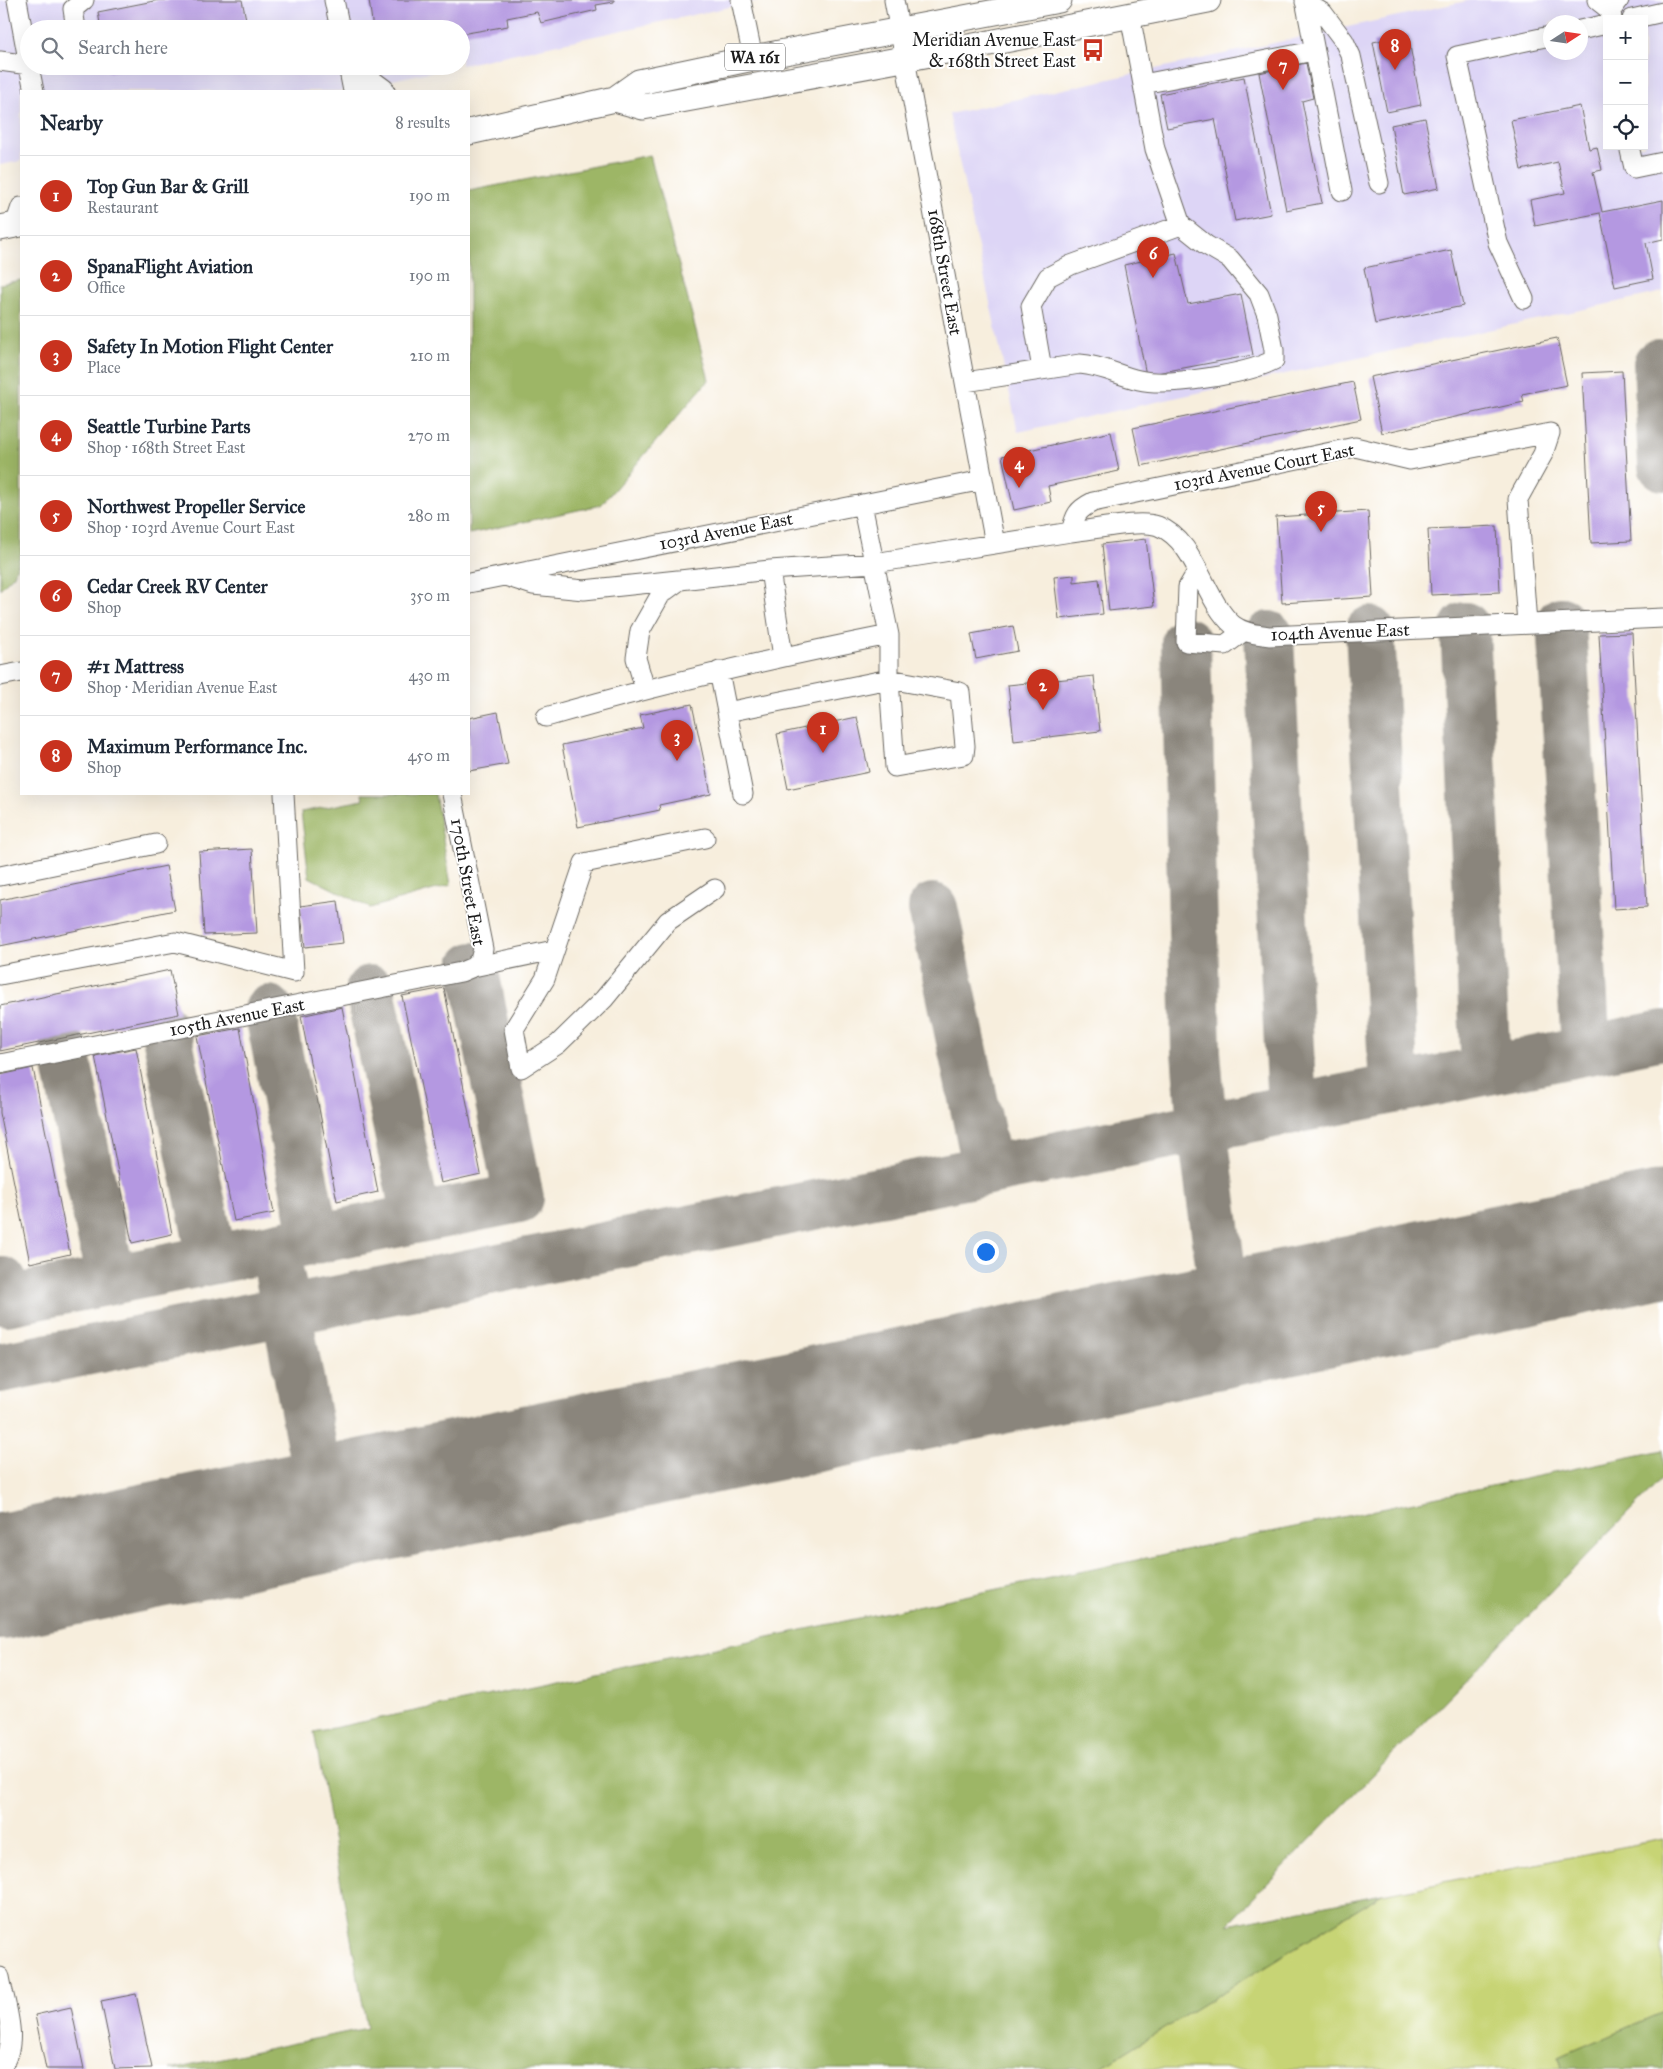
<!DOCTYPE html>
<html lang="en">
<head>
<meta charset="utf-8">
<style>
	body { margin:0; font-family:"IM FELL Great Primer",serif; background:#f2f2f3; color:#1f2937 }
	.controls { position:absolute; right:15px; top:15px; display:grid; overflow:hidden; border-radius:0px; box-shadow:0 5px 20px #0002 }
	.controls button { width:45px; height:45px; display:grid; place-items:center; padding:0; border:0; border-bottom:1px solid #e0e1e3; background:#fff; color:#1f2937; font:25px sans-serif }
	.compass { position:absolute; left:1543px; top:15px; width:45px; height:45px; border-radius:50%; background:#fff; box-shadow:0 5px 20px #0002; rotate:78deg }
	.you { position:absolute; left:985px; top:1251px; width:18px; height:18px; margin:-12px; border:4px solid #fff; border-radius:50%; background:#1a73e8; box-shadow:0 0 0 8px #1a73e833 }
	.badge { display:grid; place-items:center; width:32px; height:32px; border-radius:50%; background:#c8321e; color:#fff; font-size:16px; font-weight:700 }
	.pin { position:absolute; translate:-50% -41px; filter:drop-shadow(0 1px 2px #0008) }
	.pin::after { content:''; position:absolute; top:26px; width:18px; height:15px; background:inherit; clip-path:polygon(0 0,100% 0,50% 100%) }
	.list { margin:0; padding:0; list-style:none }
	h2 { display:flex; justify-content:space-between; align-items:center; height:65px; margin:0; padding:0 20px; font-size:21px }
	h2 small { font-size:16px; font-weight:400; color:#747a83 }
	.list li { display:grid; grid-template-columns:32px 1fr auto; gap:15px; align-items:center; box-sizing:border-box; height:80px; padding:0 20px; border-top:1px solid #e0e1e3 }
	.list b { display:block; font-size:19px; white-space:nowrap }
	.list p { margin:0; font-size:16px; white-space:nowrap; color:#747a83 }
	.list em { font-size:16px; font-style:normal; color:#747a83 }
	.icon { flex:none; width:28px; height:28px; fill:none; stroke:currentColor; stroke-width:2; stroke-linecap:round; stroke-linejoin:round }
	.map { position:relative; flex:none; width:1663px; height:2069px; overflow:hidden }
	.search { position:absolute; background:#fff; box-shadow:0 5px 20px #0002; left:20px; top:20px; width:450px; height:55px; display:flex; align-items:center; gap:12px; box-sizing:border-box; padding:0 18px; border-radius:28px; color:#747a83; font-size:19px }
	.panel { position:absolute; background:#fff; box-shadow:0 5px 20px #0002; left:20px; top:90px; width:450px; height:705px; border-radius:0px }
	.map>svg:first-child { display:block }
	.built { fill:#ddd5f6; fill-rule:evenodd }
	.green { fill:#c7d475; stroke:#727848 }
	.forest { fill:#9db666; stroke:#5c6941 }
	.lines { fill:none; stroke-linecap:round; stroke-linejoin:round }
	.taxiway { stroke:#8a857c; stroke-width:50 }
	.runway { stroke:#8a857c; stroke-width:126 }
	.building { fill:#b498e1 }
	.minor-casing { stroke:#696660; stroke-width:21 }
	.major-casing { stroke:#696660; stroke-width:27 }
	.minor { stroke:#fff; stroke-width:19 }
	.major { stroke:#fff; stroke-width:25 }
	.labels { text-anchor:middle; stroke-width:4; stroke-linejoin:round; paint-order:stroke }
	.shield { fill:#fff; stroke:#606060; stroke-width:1 }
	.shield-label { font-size:16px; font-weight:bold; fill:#1c1c1c }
	.poi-label { font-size:18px; fill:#1c1c1c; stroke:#fff; text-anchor:end }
	.street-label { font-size:18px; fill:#1c1c1c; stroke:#fff }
</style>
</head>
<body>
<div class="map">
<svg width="1663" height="2069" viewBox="0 0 1663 2069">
	<rect width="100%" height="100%" fill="#fff"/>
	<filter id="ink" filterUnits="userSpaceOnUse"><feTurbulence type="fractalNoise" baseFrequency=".02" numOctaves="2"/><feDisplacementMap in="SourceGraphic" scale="10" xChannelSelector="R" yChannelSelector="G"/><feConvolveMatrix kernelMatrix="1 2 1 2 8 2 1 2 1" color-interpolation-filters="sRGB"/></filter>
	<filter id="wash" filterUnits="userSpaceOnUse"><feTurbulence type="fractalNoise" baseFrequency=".0096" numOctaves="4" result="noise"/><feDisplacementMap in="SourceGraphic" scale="20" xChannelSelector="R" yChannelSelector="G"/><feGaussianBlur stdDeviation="1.12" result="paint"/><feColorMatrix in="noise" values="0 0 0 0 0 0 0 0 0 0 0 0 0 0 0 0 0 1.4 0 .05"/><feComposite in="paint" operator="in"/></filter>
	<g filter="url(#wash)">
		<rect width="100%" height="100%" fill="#f7eedd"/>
		<path class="built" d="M0,0H762L461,65V29H29V66H457L341,91H21V161L0,165Z
			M1471,0H1663V292L1018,432L949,114ZM1607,19H1644V146H1607ZM1550,22H1580V52H1550Z"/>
		<path class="green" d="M1663,1839V2012L1559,2057L1562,2069H1098L1382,1894Z"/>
		<path class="forest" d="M650,155L709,380L601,505L469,534V191Z
			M21,280V553L14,575L0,589V284Z
			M362,794H435L451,885L370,908L309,877L301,812L363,800Z
			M1663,1450V1477L1227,1925L1382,1894L1098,2069H170L367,2028L314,1732Z
			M1663,2012V2069H1562L1559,2057Z"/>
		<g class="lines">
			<path class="taxiway" d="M1658,364L1663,466
				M1561,622L1586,1050
				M1465,627L1486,1070
				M1370,631L1394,1089
				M1269,636L1292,1109
				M1186,642L1196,1052L1202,1127L1228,1324
				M933,908L988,1170
				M370,990L416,1218
				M269,1010L315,1239
				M166,1031L212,1259
				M64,1051L111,1280
				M280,1277L324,1511
				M0,1283L3,1282L7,1301L519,1198L473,967
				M0,1368L1663,1035"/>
			<path class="runway" d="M0,1577L1663,1234"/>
		</g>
		<g id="blocks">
			<path class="building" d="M159,0H242L248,29H101L98,12Z
				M369,0H614V2L596,5L597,10L541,23L537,12L507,18L508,26L461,34V29H373Z
				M1408,35L1421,105L1387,112L1373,42Z
				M1306,63L1313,98L1302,101L1322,203L1286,210L1259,73Z
				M108,66H137V67L109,72Z
				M1244,77L1271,214L1235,221L1215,119L1167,128L1160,94Z
				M1580,106L1589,149L1597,147L1602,170L1593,172L1602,212L1663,200V239L1646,243L1653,279L1615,287L1600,213L1535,226L1530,200L1565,193L1558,162L1521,170L1511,120Z
				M1425,118L1439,188L1404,195L1391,125Z
				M1451,250L1463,306L1375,324L1364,268Z
				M1176,253L1188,304L1241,294L1253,355L1146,375L1124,265Z
				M1557,338L1567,385L1522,394L1524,402L1382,433L1370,377Z
				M1622,371L1631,541L1591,543L1582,373Z
				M1353,382L1361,419L1141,466L1133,428Z
				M1111,432L1119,471L1048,486L1051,502L1014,510L1002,456Z
				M1368,511L1373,597L1282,603L1276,517Z
				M1497,526L1500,592L1431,595L1428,529Z
				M1146,539L1154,606L1109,611L1102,544Z
				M1074,575V582L1099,579L1103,614L1059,619L1054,577Z
				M1013,626L1018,651L976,659L971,634Z
				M1632,633L1647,907L1614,909L1599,634Z
				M1094,676L1100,731L1014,741L1008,685Z
				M692,704L711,794L659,805L660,810L578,827L562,745L643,728L640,715Z
				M498,712L508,764L469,771V718Z
				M857,717L869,772L788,789L777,734Z
				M252,849L257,933L204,935L199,852Z
				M166,866L175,910L0,946V900Z
				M338,901L343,943L305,947L300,906Z
				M170,970L179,1014L0,1051V1006Z
				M444,988L481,1174L441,1183L402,996Z
				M342,1007L378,1192L337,1201L301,1016Z
				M240,1028L274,1213L234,1221L197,1036Z
				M136,1048L172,1234L132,1243L95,1056Z
				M33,1068L70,1254L30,1263L0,1113V1075Z
				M136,1994L152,2068L115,2069L101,2001Z
				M71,2007L84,2069H46L35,2015Z"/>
		</g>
	</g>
	<g filter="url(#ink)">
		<use href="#blocks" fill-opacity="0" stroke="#696660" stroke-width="1"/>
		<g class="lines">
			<defs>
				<path id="minor" d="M334,0L340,29
					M741,0L753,58
					M894,0L995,544
					M1305,0L1342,191
					M1597,0L1611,11
					M1305,2L1323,13L1344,41L1351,56L1379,183
					M1612,19L1611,11L1619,0
					M1632,19L1663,12
					M76,29L73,9L84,0
					M1580,30L1607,24
					M0,61L29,65L17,0
					M29,66L34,91
					M348,66L353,91
					M1143,84L1314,51
					M1629,146L1634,168L1663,162
					M15,225L21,207
					M1524,299L1498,243L1457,56L1550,36
					M1042,369L1031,306L1048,277L1071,265L1181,225
					M965,382L1080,364C1104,366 1117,375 1139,380C1168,387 1247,374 1274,360V350L1267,315L1259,294L1230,259L1206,245L1181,225L1155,149L1130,15
					M1071,532C1093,530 1140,519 1158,526C1197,541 1203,599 1233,625C1243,633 1257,634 1269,636L1663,618
					M1198,570L1188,587L1186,642L1225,645L1244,631
					M505,576L533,585L584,590L678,580
					M469,583L983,480
					M783,657L770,570L874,563L1071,532C1075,515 1077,510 1093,502L1355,447L1410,460L1550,433L1543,454L1518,499L1527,624
					M719,671L743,794
					M0,676L21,672
					M645,689L636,658L640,631L661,594L680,580L770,570
					M727,712L889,679L895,767L964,755L965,746L960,692L889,679V635L862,504
					M546,717C660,684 774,658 889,635
					M452,794L483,949L480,960L473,967
					M705,838L584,863L545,979L514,1029L521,1068L558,1044L604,999L668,921L715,889
					M0,876L156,844
					M0,975L175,942L294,972L284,794
					M0,1064L461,972L473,967L554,950
					M0,1977C5,2006 21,2043 0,2068"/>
				<path id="major" d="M348,66L382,91
					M615,99L643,107L979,45L1208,0
					M469,132L615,99L639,82L753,58L1059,0
					M0,228L21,224"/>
			</defs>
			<use href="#minor" class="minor-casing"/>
			<use href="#major" class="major-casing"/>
			<use href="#minor" class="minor"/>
			<use href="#major" class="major"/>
		</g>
	</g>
	<defs>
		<symbol id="bus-bare" viewBox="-9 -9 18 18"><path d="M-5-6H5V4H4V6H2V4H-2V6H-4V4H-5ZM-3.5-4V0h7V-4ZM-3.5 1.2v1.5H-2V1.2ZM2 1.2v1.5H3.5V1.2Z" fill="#c8321e" stroke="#fff" stroke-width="2.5" paint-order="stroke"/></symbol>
	</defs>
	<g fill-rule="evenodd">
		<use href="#bus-bare" x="1077" y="34" width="32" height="32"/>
	</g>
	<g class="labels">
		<rect class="shield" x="725" y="43.5" width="60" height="27" rx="4"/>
		<g class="shield-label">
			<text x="755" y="63">WA 161</text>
		</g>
		<g class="poi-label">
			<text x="1076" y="46">Meridian Avenue East<tspan x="1076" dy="21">&amp; 168th Street East</tspan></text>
		</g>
		<g class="street-label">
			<text transform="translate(945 272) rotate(80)" y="6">168th Street East</text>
			<text transform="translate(1264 467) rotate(-11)" y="6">103rd Avenue Court East</text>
			<text transform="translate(726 531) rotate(-11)" y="6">103rd Avenue East</text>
			<text transform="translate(1340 632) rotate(-2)" y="6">104th Avenue East</text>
			<text transform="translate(468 882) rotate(80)" y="6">170th Street East</text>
			<text transform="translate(237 1017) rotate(-11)" y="6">105th Avenue East</text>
		</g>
	</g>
</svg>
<div class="controls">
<button>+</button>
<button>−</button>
<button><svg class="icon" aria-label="locate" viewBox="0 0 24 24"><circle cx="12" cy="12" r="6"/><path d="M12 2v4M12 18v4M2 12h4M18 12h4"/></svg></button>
</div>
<svg class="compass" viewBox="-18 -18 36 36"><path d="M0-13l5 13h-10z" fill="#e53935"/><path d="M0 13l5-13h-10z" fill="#747a83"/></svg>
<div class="you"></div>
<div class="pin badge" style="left:823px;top:753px">1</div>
<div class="pin badge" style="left:1043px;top:710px">2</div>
<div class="pin badge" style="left:677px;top:761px">3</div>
<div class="pin badge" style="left:1019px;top:488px">4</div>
<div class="pin badge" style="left:1321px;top:532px">5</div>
<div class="pin badge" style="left:1153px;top:278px">6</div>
<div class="pin badge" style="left:1283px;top:90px">7</div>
<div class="pin badge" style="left:1395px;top:70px">8</div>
<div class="search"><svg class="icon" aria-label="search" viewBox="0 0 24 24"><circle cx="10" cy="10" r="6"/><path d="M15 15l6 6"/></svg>Search here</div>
<section class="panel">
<h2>Nearby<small>8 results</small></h2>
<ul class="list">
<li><span class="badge">1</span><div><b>Top Gun Bar &amp; Grill</b><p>Restaurant</p></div><em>190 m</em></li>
<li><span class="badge">2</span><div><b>SpanaFlight Aviation</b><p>Office</p></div><em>190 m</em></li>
<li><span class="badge">3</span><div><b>Safety In Motion Flight Center</b><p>Place</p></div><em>210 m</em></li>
<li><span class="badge">4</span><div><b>Seattle Turbine Parts</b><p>Shop · 168th Street East</p></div><em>270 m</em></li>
<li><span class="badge">5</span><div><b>Northwest Propeller Service</b><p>Shop · 103rd Avenue Court East</p></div><em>280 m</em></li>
<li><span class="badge">6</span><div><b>Cedar Creek RV Center</b><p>Shop</p></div><em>350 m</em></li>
<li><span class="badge">7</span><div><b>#1 Mattress</b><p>Shop · Meridian Avenue East</p></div><em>430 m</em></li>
<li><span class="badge">8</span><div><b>Maximum Performance Inc.</b><p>Shop</p></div><em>450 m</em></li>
</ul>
</section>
</div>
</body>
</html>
